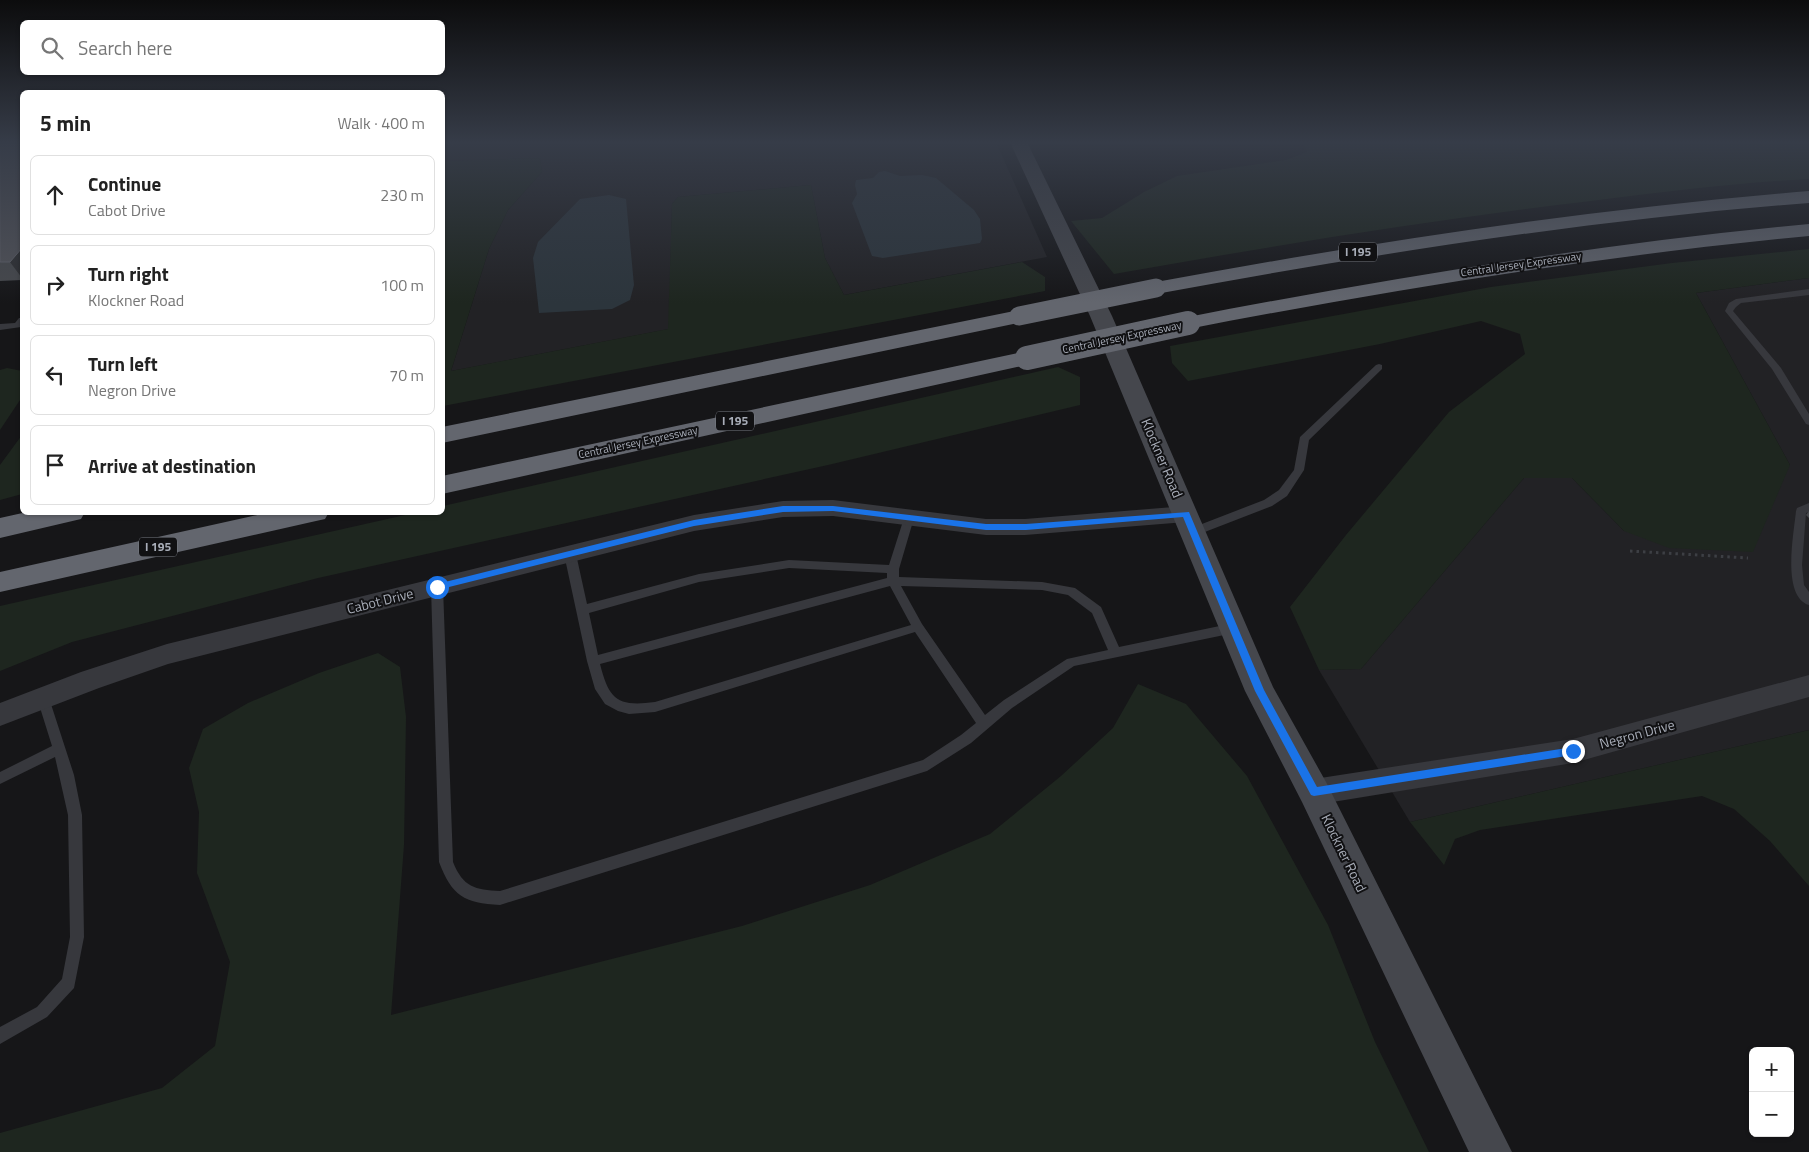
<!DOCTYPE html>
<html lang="en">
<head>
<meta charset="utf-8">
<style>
	body { margin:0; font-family:"Titillium Web",sans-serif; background:#f2f2f2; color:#222 }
	.controls { position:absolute; right:15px; bottom:15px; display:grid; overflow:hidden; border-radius:8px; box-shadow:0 1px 4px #0004 }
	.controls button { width:45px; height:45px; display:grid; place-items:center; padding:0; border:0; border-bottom:1px solid #e0e0e0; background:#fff; color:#222; font:25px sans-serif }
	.stop { position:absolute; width:15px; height:15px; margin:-11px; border:4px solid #1a73e8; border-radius:50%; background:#fff }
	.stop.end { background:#1a73e8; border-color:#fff; box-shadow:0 1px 5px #0008 }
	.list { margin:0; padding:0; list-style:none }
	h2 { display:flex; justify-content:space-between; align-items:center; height:65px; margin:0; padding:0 20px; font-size:21px }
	h2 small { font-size:16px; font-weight:400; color:#767676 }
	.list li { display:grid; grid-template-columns:32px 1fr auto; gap:15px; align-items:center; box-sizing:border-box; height:80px; margin:0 10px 10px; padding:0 10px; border:1px solid #e0e0e0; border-radius:8px }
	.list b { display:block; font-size:19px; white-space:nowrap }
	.list p { margin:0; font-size:16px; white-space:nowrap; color:#767676 }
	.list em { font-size:16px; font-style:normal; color:#767676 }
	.icon { flex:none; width:28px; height:28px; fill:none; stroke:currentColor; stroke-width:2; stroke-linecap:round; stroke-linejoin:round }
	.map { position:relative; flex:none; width:1809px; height:1152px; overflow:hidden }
	.search { position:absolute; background:#fff; box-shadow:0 1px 4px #0004; left:20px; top:20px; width:425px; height:55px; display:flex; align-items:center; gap:12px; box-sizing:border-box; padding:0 18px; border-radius:8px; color:#767676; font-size:19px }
	.panel { position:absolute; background:#fff; box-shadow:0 1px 4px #0004; left:20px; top:90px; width:425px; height:425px; border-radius:8px }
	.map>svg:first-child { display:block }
	.built { fill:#222225 }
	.green { fill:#1e261f }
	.water { fill:#2c353c }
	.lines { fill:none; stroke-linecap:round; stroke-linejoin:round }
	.path { stroke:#3d3f44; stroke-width:3; stroke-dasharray:2.5 4; stroke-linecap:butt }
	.lane { fill:#37383d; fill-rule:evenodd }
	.street { fill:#37383d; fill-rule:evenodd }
	.secondary { fill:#45474d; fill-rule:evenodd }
	.highway { fill:#63666e; fill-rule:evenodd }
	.highway-bridge-far1 { stroke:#63666e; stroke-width:19 }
	.highway-bridge { stroke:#63666e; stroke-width:24 }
	.wall { fill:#47494d }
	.shaded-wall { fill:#2f3033 }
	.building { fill:#525359; stroke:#5f6168 }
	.route { fill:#1a73e8 }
	.labels { text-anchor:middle; stroke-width:4; stroke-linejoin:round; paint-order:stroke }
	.far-street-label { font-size:11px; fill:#a8adb8; stroke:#111113 }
	.shield { fill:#111113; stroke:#7b7e86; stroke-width:1 }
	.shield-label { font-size:12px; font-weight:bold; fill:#a8adb8 }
	.street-label { font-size:14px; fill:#a8adb8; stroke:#111113 }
</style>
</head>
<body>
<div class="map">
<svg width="1809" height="1152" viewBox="0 0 1809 1152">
	<rect width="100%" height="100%" fill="#161618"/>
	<path class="built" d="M442,142H996L1047,257L844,295L825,258L811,185L678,197L672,204L669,329L451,371L489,249L508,210L542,172L540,158L443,161Z
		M1809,278V730L1410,822L1319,670L1361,669L1524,478H1572L1624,531L1790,465L1696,293Z"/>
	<path class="green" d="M1303,142H1809V179C1736,183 1664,192 1591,201C1431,220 1272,246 1114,274L1071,221L1102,218L1144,192L1177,176L1286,160L1307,152Z
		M540,158L542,172L508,210L489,249L451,371L668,329L672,204L678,197L811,185L825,258L844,295L1022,262L1045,277V291L443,406V161Z
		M1809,249V278L1696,293L1790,465L1753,552L1669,548L1624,531L1572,478H1524L1361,669L1319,670L1290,607L1346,535L1449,412L1525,354L1520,334L1481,321L1380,344L1188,381L1172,363L1170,346L1491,287L1672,263Z
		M1058,367L1080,377V405L828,465L318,578L72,642L0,671V606L414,513L442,512L443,506Z
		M7,368L22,371V397L0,430V370Z
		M22,435V494L0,500V465Z
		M378,653L400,667L406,717L404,845L391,1015L742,926L870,885L990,834L1061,776L1113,728L1138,684L1186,704L1247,776L1328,925L1375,1042L1429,1152H0V1133L162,1088L215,1046L230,962L197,873L199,812L189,768L203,729L248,703L319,673Z
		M1809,730V886L1770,841L1734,809L1702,796L1480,830L1455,839L1444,865L1410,822Z"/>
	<path class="water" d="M885,171L900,176L922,175L936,178L974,210L980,219L982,239L980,243L883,258L872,256L852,203L857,194L855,185L856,180L873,178L879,172Z
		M609,195L626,199L634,285L630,300L612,309L539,313L533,258L538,242L580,199Z"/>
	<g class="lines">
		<path class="path" d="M1630,551L1748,558"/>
		<path class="lane" d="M442,142H470L467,144L442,145Z
			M1809,289V295L1741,303L1736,307L1733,311L1781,368L1809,414V425L1806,424L1772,369L1725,311L1729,303L1736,299Z
			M19,318H22L21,327L0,330V324L15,323Z
			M1379,364L1382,365V369L1309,440L1304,470L1287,496L1272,506L1197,535H1189L1188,532L1189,529L1264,500L1279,490L1294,470L1300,437L1376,365Z
			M1809,503V512L1806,513L1802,565L1804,585L1809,592V605C1781,596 1794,533 1796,511L1797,508Z
			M909,514L914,518L899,569V577L1042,582L1075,588L1101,607L1119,647L1234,623L1238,625L1240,628L1238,631L1234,633L1074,666L1012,708L971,743L927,771L500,905C464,903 452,896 439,862L431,587L433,584H441L443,587L453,862C463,887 475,890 500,891L923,760L961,735L976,723L915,632L655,712L629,714L618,711L605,704L595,689L587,661L564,554L566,551L570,550L576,554L587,604L699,574L789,560L889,565L904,518ZM789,568L887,573V578L598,655L589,613L699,582ZM890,586L911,625L655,702C618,707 609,700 600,664ZM901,586L1042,590L1068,595L1092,613L1108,650L1067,659L1004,700L985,715L922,624Z
			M43,693L47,694L49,698L74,775L82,815L84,937L74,988L47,1017L0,1044V1027L37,1007L62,979L70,937L68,815L55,757L0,784V772L52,746L37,698L39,694Z"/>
		<path class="street" d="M833,500L986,519H1025L1186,506L1194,508L1197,514L1194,520L1186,522L1025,535H986L833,516L783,517L694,531L168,664L99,688L0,726V703L81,672L167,644L694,515L783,501Z
			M1809,675V697L1573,763L1314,805L1304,801L1300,792L1304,783L1314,779L1573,739Z"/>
		<path class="secondary" d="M1010,142H1027L1112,316L1273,687L1326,782L1512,1152H1469L1302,802L1245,691L1090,316Z"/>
		<path class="highway" d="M1809,191V203C1589,220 1373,254 1156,294L1149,292L1146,288L1149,284L1156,282C1373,242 1589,209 1809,191Z
			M1809,224V236C1600,256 1394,289 1188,329L1180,328L1177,323L1180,318L1188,317C1394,277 1600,244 1809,224Z
			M1019,310L1027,311L1030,316L1027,321L442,443V427Z
			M1027,351L1035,353L1038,358L1035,363L442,494V476Z
			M27,512H85L81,519L0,538V518Z
			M271,512H329L325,519L316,521L0,592V572Z"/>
		<path class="highway-bridge-far1" d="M1019,316L1156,288"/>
		<path class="highway-bridge" d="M1027,358L1188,323"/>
	</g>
	<path class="wall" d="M0,142H22V280L0,281Z
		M1809,511V518L1806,515Z"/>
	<path class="shaded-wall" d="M22,248V278L10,262Z"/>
	<path class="building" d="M0,142H22V248L10,262H0Z"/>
	<linearGradient id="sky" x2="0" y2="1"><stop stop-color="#0c0c0d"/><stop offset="0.47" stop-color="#363c48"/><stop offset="1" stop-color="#363c48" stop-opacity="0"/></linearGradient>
	<rect width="1809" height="303" fill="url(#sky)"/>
	<path class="route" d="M783,506H833L986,524H1026L1189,512L1264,690L1317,787L1573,747L1578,751L1573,755L1314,796L1311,795L1255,691L1183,517L1026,530H986L833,511L783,512L694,526L437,590L433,587L437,584L694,520Z"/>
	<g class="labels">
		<g class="far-street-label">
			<text transform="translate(1521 264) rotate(-8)" y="4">Central Jersey Expressway</text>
			<text transform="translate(1122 337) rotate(-12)" y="4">Central Jersey Expressway</text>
			<text transform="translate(638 442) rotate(-12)" y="4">Central Jersey Expressway</text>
		</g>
		<g class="shield">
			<rect x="1339" y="242.5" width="38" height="19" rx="4"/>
			<rect x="716" y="411.5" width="38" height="19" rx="4"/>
			<rect x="139" y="537.5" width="38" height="19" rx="4"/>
		</g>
		<g class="shield-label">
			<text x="1358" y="256">I 195</text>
			<text x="735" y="425">I 195</text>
			<text x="158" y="551">I 195</text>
		</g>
		<g class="street-label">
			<text transform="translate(1162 458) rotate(67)" y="5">Klockner Road</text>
			<text transform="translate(380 601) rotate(-14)" y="5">Cabot Drive</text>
			<text transform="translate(1637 734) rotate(-15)" y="5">Negron Drive</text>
			<text transform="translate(1344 853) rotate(64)" y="5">Klockner Road</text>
		</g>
	</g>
</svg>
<div class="controls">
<button>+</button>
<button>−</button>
</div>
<div class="stop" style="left:437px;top:587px"></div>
<div class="stop end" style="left:1573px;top:751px"></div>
<div class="search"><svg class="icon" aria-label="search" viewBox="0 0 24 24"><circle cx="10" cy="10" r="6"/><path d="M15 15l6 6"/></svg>Search here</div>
<section class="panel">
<h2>5 min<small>Walk · 400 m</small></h2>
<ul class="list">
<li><svg class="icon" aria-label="ahead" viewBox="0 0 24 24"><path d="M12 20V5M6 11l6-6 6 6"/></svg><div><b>Continue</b><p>Cabot Drive</p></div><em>230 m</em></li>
<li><svg class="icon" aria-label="right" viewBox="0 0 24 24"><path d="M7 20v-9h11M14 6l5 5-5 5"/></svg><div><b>Turn right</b><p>Klockner Road</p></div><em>100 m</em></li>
<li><svg class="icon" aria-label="left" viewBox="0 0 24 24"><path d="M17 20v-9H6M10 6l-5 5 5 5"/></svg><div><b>Turn left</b><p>Negron Drive</p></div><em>70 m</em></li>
<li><svg class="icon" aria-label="arrive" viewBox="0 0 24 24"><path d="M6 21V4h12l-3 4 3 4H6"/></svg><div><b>Arrive at destination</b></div></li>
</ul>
</section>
</div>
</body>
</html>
